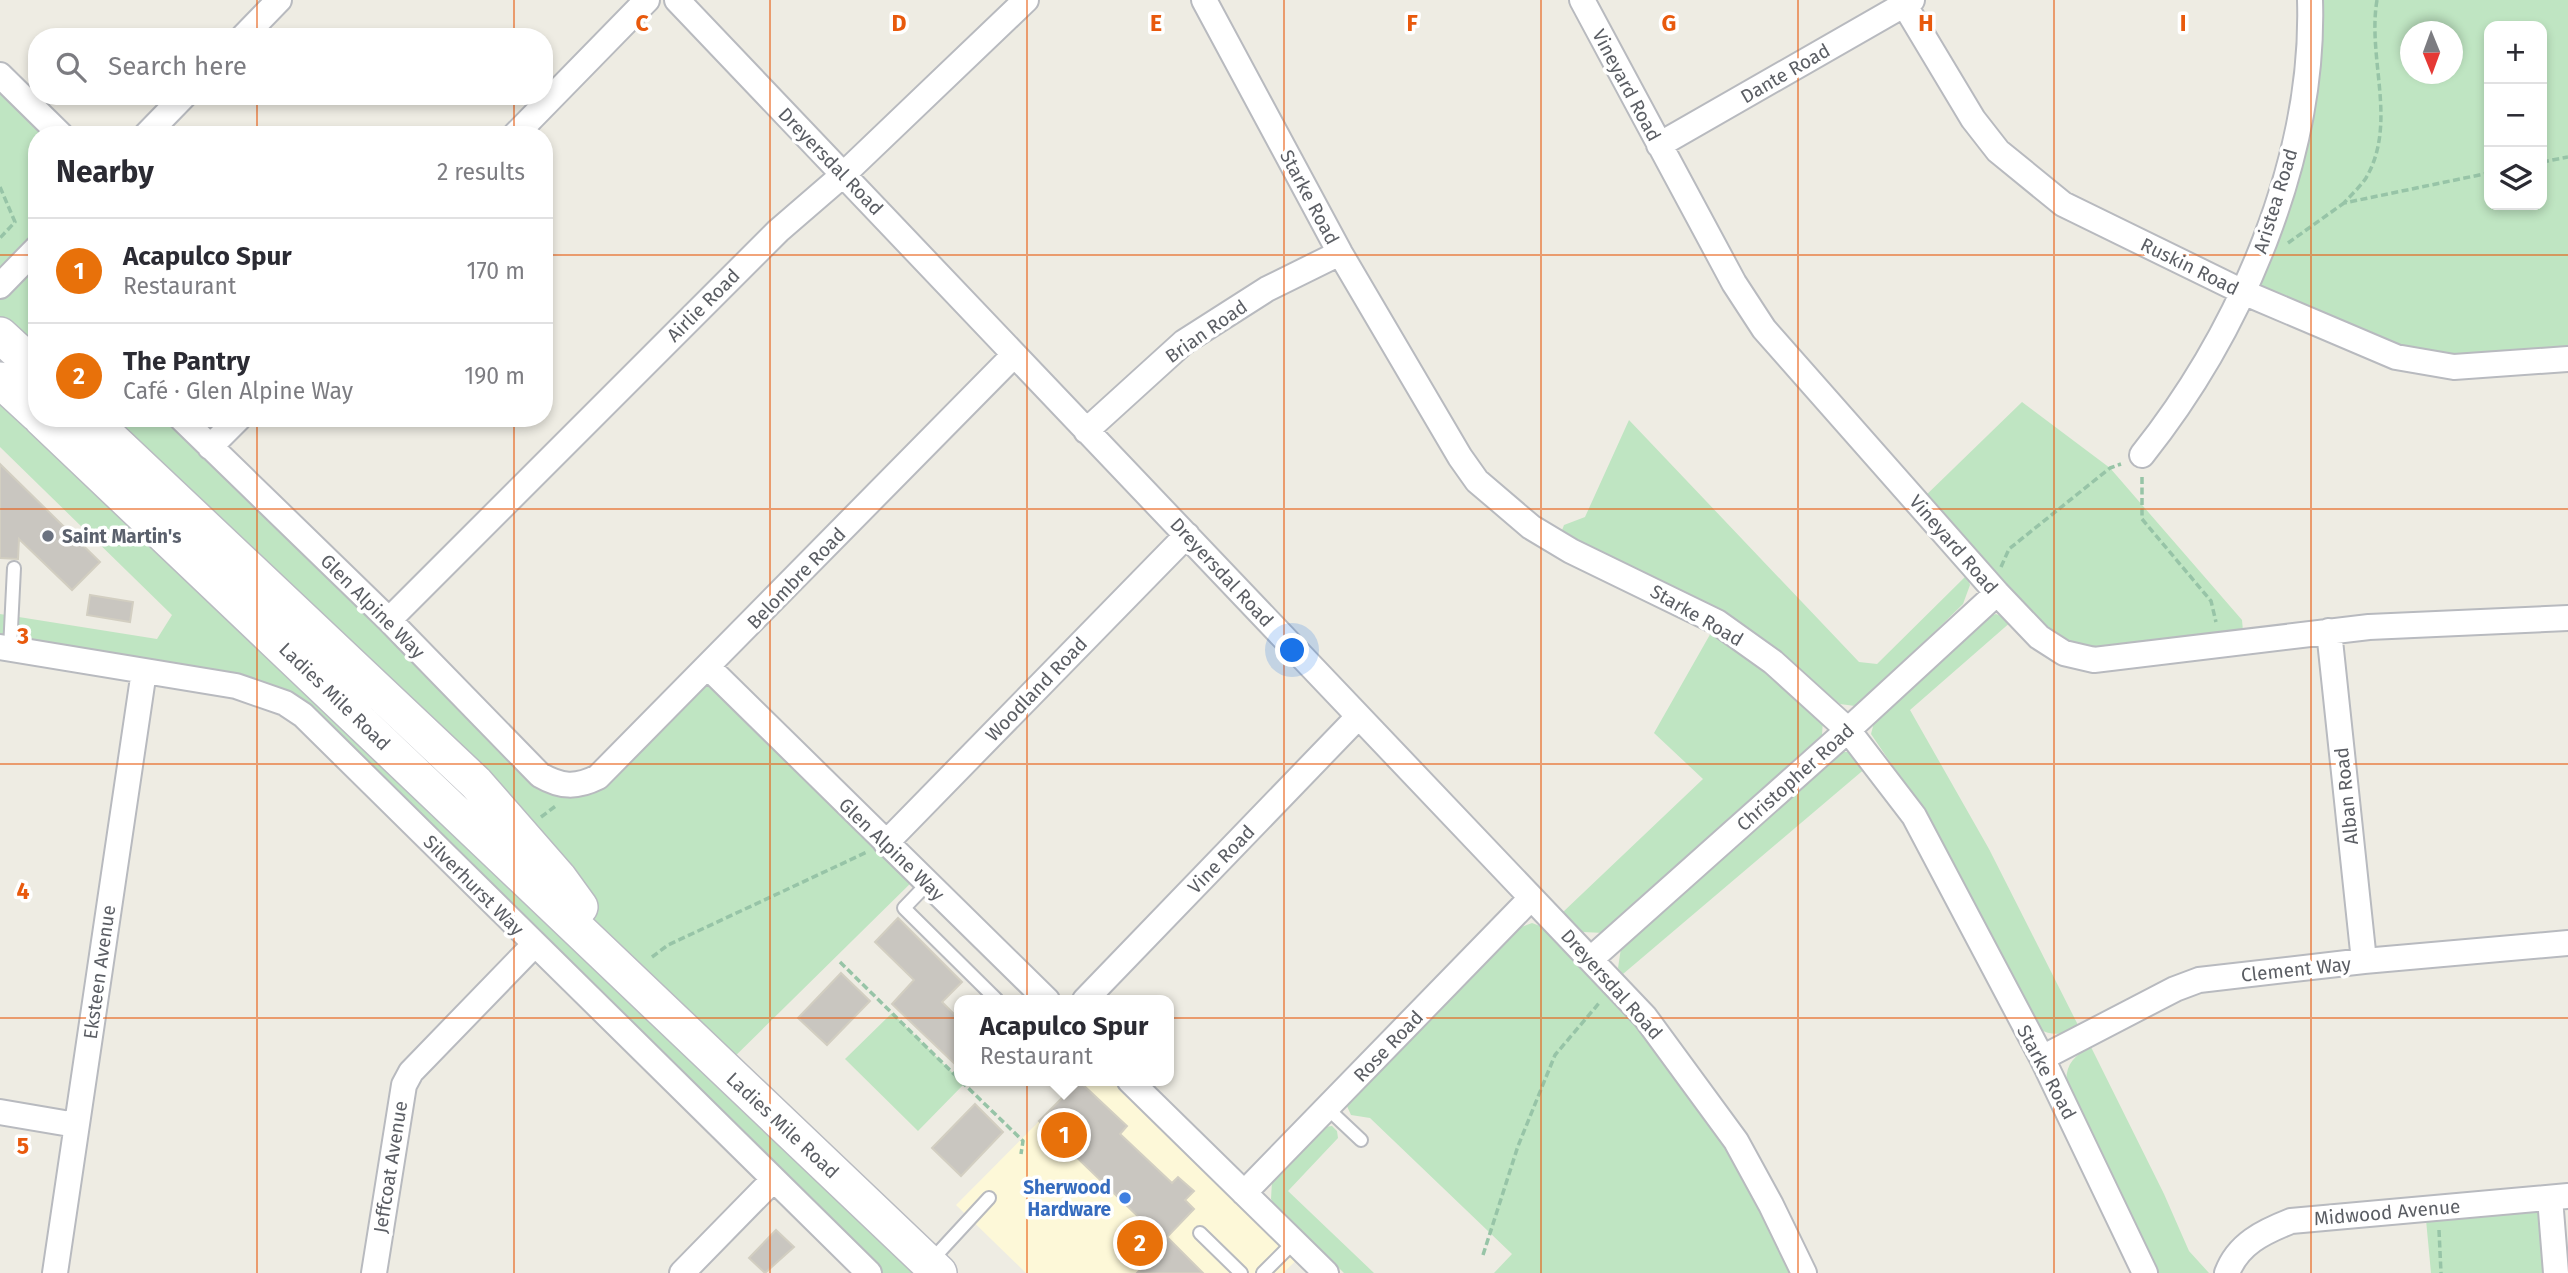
<!DOCTYPE html>
<html lang="en">
<head>
<meta charset="utf-8">
<style>
	body { margin:0; font-family:"Fira Sans",sans-serif; background:#f7f7f7; color:#2b2b33 }
	.controls { position:absolute; right:21px; top:21px; display:grid; overflow:hidden; border-radius:14px; box-shadow:0 4px 10px #0003 }
	.controls button { width:63px; height:63px; display:grid; place-items:center; padding:0; border:0; border-bottom:2px solid #e1e1e2; background:#fff; color:#2b2b33; font:35px sans-serif }
	.compass { position:absolute; left:2400px; top:21px; width:63px; height:63px; border-radius:50%; background:#fff; box-shadow:0 4px 10px #0003; rotate:179deg }
	.you { position:absolute; left:1293px; top:651px; width:24px; height:24px; margin:-18px; border:5px solid #fff; border-radius:50%; background:#1a73e8; box-shadow:0 0 0 10px #1a73e833 }
	.badge { display:grid; place-items:center; width:46px; height:46px; border-radius:50%; background:#e84b2f; color:#fff; font-size:23px; font-weight:700 }
	.pin { position:absolute; translate:-50% -50%; border:4px solid #fff; box-shadow:0 2px 7px #0006 }
	.popup { position:absolute; left:954px; top:995px; width:220px; height:91px; box-sizing:border-box; display:grid; place-content:center; border-radius:14px; background:#fff; filter:drop-shadow(0 2px 5px #0005); font-size:23px; white-space:nowrap; color:#7c7c81 }
	.popup b { font-size:26px; color:#2b2b33 }
	.popup::after { content:''; position:absolute; left:50%; top:100%; margin-left:-14px; border:14px solid transparent; border-top-color:#fff }
	.list { margin:0; padding:0; list-style:none }
	h2 { display:flex; justify-content:space-between; align-items:center; height:91px; margin:0; padding:0 28px; font-size:30px }
	h2 small { font-size:23px; font-weight:400; color:#7c7c81 }
	.list li { display:grid; grid-template-columns:46px 1fr auto; gap:21px; align-items:center; box-sizing:border-box; height:105px; padding:0 28px; border-top:2px solid #e1e1e2 }
	.list b { display:block; font-size:26px; white-space:nowrap }
	.list p { margin:0; font-size:23px; white-space:nowrap; color:#7c7c81 }
	.list em { font-size:23px; font-style:normal; color:#7c7c81 }
	.icon { flex:none; width:38px; height:38px; fill:none; stroke:currentColor; stroke-width:2; stroke-linecap:round; stroke-linejoin:round }
	.map { position:relative; flex:none; width:2568px; height:1273px; overflow:hidden }
	.search { position:absolute; background:#fff; box-shadow:0 4px 10px #0003; left:28px; top:28px; width:525px; height:77px; display:flex; align-items:center; gap:18px; box-sizing:border-box; padding:0 24px; border-radius:28px; color:#7c7c81; font-size:26px }
	.panel { position:absolute; background:#fff; box-shadow:0 4px 10px #0003; left:28px; top:126px; width:525px; height:301px; border-radius:28px }
	.map>svg:first-child { display:block }
	.commercial { fill:#fdf8d8 }
	.green { fill:#bfe5c2; fill-rule:evenodd }
	.building { fill:#c9c6c0; stroke:#d2cec1; stroke-width:2 }
	.lines { fill:none; stroke-linecap:round; stroke-linejoin:round }
	.service-casing { stroke:#b8babf; stroke-width:16 }
	.minor-casing { stroke:#b8babf; stroke-width:28 }
	.secondary-casing { stroke:#b9bbc1; stroke-width:38 }
	.path { stroke:#97c4a7; stroke-width:3.5; stroke-dasharray:7 3.5; stroke-linecap:butt }
	.service { stroke:#fff; stroke-width:12 }
	.minor { stroke:#fff; stroke-width:24 }
	.secondary { stroke:#fff; stroke-width:35 }
	.grid { fill:none; stroke:#e8590c; stroke-width:2; stroke-opacity:0.55 }
	.worship-dot { fill:#6b7280; stroke:#fff; stroke-width:2.5 }
	.shop-dot { fill:#3f7fe0; stroke:#fff; stroke-width:2.5 }
	.labels { text-anchor:middle; stroke-width:7; stroke-linejoin:round; paint-order:stroke }
	.street-label { font-size:19px; fill:#5b5e64; stroke:#fff }
	.worship-label { font-size:19px; font-weight:bold; fill:#5b616d; stroke:#fff; text-anchor:start }
	.shop-label { font-size:19px; font-weight:bold; fill:#366cbe; stroke:#fff; text-anchor:end }
	.grid-label { font-size:23px; text-anchor:middle; font-weight:bold; fill:#e8590c; stroke:#fff; stroke-width:7; stroke-linejoin:round; paint-order:stroke }
</style>
</head>
<body>
<div class="map">
<svg width="2568" height="1273" viewBox="0 0 2568 1273">
	<rect width="100%" height="100%" fill="#eeece3"/>
	<path class="commercial" d="M1079,1081H1130L1305,1252L1283,1273H1026L956,1205Z"/>
	<path class="green" d="M2310,0H2568V355H2397L2246,288L2266,236ZM2489,26H2542V205H2489ZM2410,32H2452V74H2410Z
		M0,75L61,135H37V248L24,262L37,274V369L0,335Z
		M0,380L304,666L559,878L89,418H181L540,775L583,784L708,667L919,875L723,1068L939,1273H869L285,703L0,647V614L157,639L172,615L0,447Z
		M2022,402L2110,468L2242,620L2244,642L2069,654L1920,501Z
		M1629,420L1859,662L1877,664L1967,575L1970,585L1963,604L1862,703L1855,706L1840,704L1764,640L1561,533L1564,525L1585,517Z
		M1996,614L2012,621L1910,710L1989,849L2079,1027C2064,1034 2054,1037 2039,1029L1922,809L1871,734L1875,719L1987,617Z
		M1712,631L1768,669L1823,720L1822,735L1604,933L1583,932L1563,912L1703,779L1654,733Z
		M1840,752H1850L1867,767L1623,974L1618,968L1621,948Z
		M1532,923L1548,929C1588,972 1632,1013 1669,1059C1720,1122 1756,1198 1789,1273H1494L1512,1254L1370,1118L1351,1115L1346,1104L1516,929Z
		M892,1013L964,1084L918,1131L845,1059Z
		M2091,1047L2164,1194L2189,1251L2209,1273H2156L2067,1088C2064,1067 2072,1056 2091,1047Z
		M1332,1126L1337,1131L1338,1138L1288,1191L1374,1273H1344L1277,1208L1271,1199L1272,1181L1324,1127Z
		M2550,1198L2556,1273H2431L2425,1209Z"/>
	<path class="building" d="M0,464L100,562L72,590L19,539L18,559L0,558Z
		M90,595L133,602L130,622L87,615Z
		M898,918L962,982L942,1002L959,1019V1068L892,1004L914,980L875,942Z
		M841,973L870,1001L827,1045L798,1018Z
		M1079,1081L1127,1126L1120,1134L1172,1183L1178,1177L1194,1191L1185,1200L1194,1209L1167,1237L1203,1273H1137L1145,1265L1129,1249L1150,1228L1039,1121Z
		M975,1104L1003,1132L961,1176L932,1148Z
		M776,1230L794,1247L765,1273L749,1258Z"/>
	<g class="lines">
		<defs>
			<path id="service" d="M10,649L14,568
				M928,883L904,908L997,1000
				M1327,1108L1361,1140
				M1200,1233L1241,1273
				M929,1263L989,1198
				M1263,1273L1294,1242"/>
			<path id="minor" d="M677,0L1645,1017L1736,1141L1771,1205L1804,1273
				M1204,0L1340,253L1460,457L1477,481L1531,527L1571,551L1717,622L1773,662L1848,730L1914,816L2042,1058L2145,1273
				M1582,0L1734,283L1764,329L1997,593L2039,637L2064,653L2094,660L2369,627L2568,618
				M1904,4L1973,119L1998,151L2063,204L2243,292L2396,357L2454,367L2568,359
				M243,37L279,0
				M0,75L61,135
				M146,135L184,96
				M515,135L647,0
				M1659,145L1912,0
				M0,286L37,248
				M181,418L389,620L540,775C561,787 576,788 598,777L1014,355
				M1086,431L1184,342L1267,289L1340,253
				M210,447L239,418
				M2142,455C2240,332 2315,160 2310,0
				M389,620L778,231L844,174L1026,0
				M2329,631L2364,961
				M0,647L236,686L285,703L303,715L869,1273
				M708,667L1047,1000
				M886,843L1187,535
				M1591,959L1848,730L1997,593
				M1085,1000L1358,717
				M2042,1058L2175,989L2199,980L2364,961L2568,943
				M1130,1081L1326,1273
				M0,1112L76,1125
				M1244,1193L1531,898
				M2550,1198L2556,1273
				M55,1273L144,671
				M374,1273L404,1085L411,1072L534,945
				M682,1273L773,1180
				M2227,1273C2238,1244 2263,1232 2291,1221L2568,1196"/>
			<path id="secondary" d="M0,335L37,369
				M0,380L37,414
				M41,418L939,1273
				M89,418L476,783L559,878L580,907"/>
		</defs>
		<use href="#service" class="service-casing"/>
		<use href="#minor" class="minor-casing"/>
		<use href="#secondary" class="secondary-casing"/>
		<path class="path" d="M2377,0C2367,59 2398,123 2366,178C2360,187 2351,195 2344,203L2489,173
			M2542,162L2568,157
			M0,187L15,222L0,238
			M2288,243L2344,203
			M2142,477V519L2211,601L2216,622
			M2001,567L2009,549L2110,468L2121,464
			M541,817L557,805
			M652,957L668,945L867,852
			M840,962L959,1079
			M961,1081L1023,1141L1021,1154
			M2439,1230L2441,1273
			M1483,1255L1518,1146L1555,1055L1600,1002"/>
		<use href="#service" class="service"/>
		<use href="#minor" class="minor"/>
		<use href="#secondary" class="secondary"/>
	</g>
	<path class="grid" d="M257,0V37M514,0V37M770,0V1273M1027,0V1273M1284,0V1273M1541,0V1273M1798,0V1273M2054,0V1273M2311,0V1273M257,96V135M514,96V135M0,255H37M544,255H2568M257,418V1273M514,418V1273M0,509H2568M0,764H2568M0,1018H2568"/>
	<circle class="worship-dot" cx="48" cy="536" r="7"/>
	<circle class="shop-dot" cx="1125" cy="1198" r="7"/>
	<g class="labels">
		<g class="street-label">
			<text transform="translate(1785 73) rotate(-30)" y="7">Dante Road</text>
			<text transform="translate(1627 85) rotate(62)" y="7">Vineyard Road</text>
			<text transform="translate(831 161) rotate(46)" y="7">Dreyersdal Road</text>
			<text transform="translate(1310 197) rotate(62)" y="7">Starke Road</text>
			<text transform="translate(2275 201) rotate(-73)" y="7">Aristea Road</text>
			<text transform="translate(2190 266) rotate(26)" y="7">Ruskin Road</text>
			<text transform="translate(703 305) rotate(-45)" y="7">Airlie Road</text>
			<text transform="translate(1206 331) rotate(-35)" y="7">Brian Road</text>
			<text transform="translate(1954 544) rotate(49)" y="7">Vineyard Road</text>
			<text transform="translate(1222 572) rotate(47)" y="7">Dreyersdal Road</text>
			<text transform="translate(796 578) rotate(-46)" y="7">Belombre Road</text>
			<text transform="translate(373 606) rotate(45)" y="7">Glen Alpine Way</text>
			<text transform="translate(1697 615) rotate(30)" y="7">Starke Road</text>
			<text transform="translate(1036 689) rotate(-46)" y="7">Woodland Road</text>
			<text transform="translate(335 696) rotate(44)" y="7">Ladies Mile Road</text>
			<text transform="translate(1795 777) rotate(-42)" y="7">Christopher Road</text>
			<text transform="translate(2346 796) rotate(-96)" y="7">Alban Road</text>
			<text transform="translate(892 849) rotate(44)" y="7">Glen Alpine Way</text>
			<text transform="translate(1221 859) rotate(-46)" y="7">Vine Road</text>
			<text transform="translate(474 885) rotate(45)" y="7">Silverhurst Way</text>
			<text transform="translate(2296 969) rotate(-6)" y="7">Clement Way</text>
			<text transform="translate(99 972) rotate(-82)" y="7">Eksteen Avenue</text>
			<text transform="translate(1612 984) rotate(48)" y="7">Dreyersdal Road</text>
			<text transform="translate(1388 1046) rotate(-46)" y="7">Rose Road</text>
			<text transform="translate(2047 1072) rotate(62)" y="7">Starke Road</text>
			<text transform="translate(783 1125) rotate(43)" y="7">Ladies Mile Road</text>
			<text transform="translate(390 1167) rotate(-81)" y="7">Jeffcoat Avenue</text>
			<text transform="translate(2387 1212) rotate(-5)" y="7">Midwood Avenue</text>
		</g>
		<g class="worship-label">
			<text x="62" y="543">Saint Martin's</text>
		</g>
		<g class="shop-label">
			<text x="1111" y="1194">Sherwood<tspan x="1111" dy="22">Hardware</tspan></text>
		</g>
	</g>
	<g class="grid-label">
		<text x="642" y="31">C</text>
		<text x="899" y="31">D</text>
		<text x="1156" y="31">E</text>
		<text x="1412" y="31">F</text>
		<text x="1669" y="31">G</text>
		<text x="1926" y="31">H</text>
		<text x="2183" y="31">I</text>
		<text x="23" y="644">3</text>
		<text x="23" y="899">4</text>
		<text x="23" y="1154">5</text>
	</g>
</svg>
<div class="controls">
<button>+</button>
<button>−</button>
<button><svg class="icon" aria-label="layers" viewBox="0 0 24 24"><path d="M12 4l9 5-9 5-9-5zM3 14l9 5 9-5"/></svg></button>
</div>
<svg class="compass" viewBox="-18 -18 36 36"><path d="M0-13l5 13h-10z" fill="#e53935"/><path d="M0 13l5-13h-10z" fill="#7c7c81"/></svg>
<div class="you"></div>
<div class="pin badge" style="left:1064px;top:1135px;background:#e8710a">1</div>
<div class="popup"><b>Acapulco Spur</b>Restaurant</div>
<div class="pin badge" style="left:1140px;top:1243px;background:#e8710a">2</div>
<div class="search"><svg class="icon" aria-label="search" viewBox="0 0 24 24"><circle cx="10" cy="10" r="6"/><path d="M15 15l6 6"/></svg>Search here</div>
<section class="panel">
<h2>Nearby<small>2 results</small></h2>
<ul class="list">
<li><span class="badge" style="background:#e8710a">1</span><div><b>Acapulco Spur</b><p>Restaurant</p></div><em>170 m</em></li>
<li><span class="badge" style="background:#e8710a">2</span><div><b>The Pantry</b><p>Café · Glen Alpine Way</p></div><em>190 m</em></li>
</ul>
</section>
</div>
</body>
</html>
